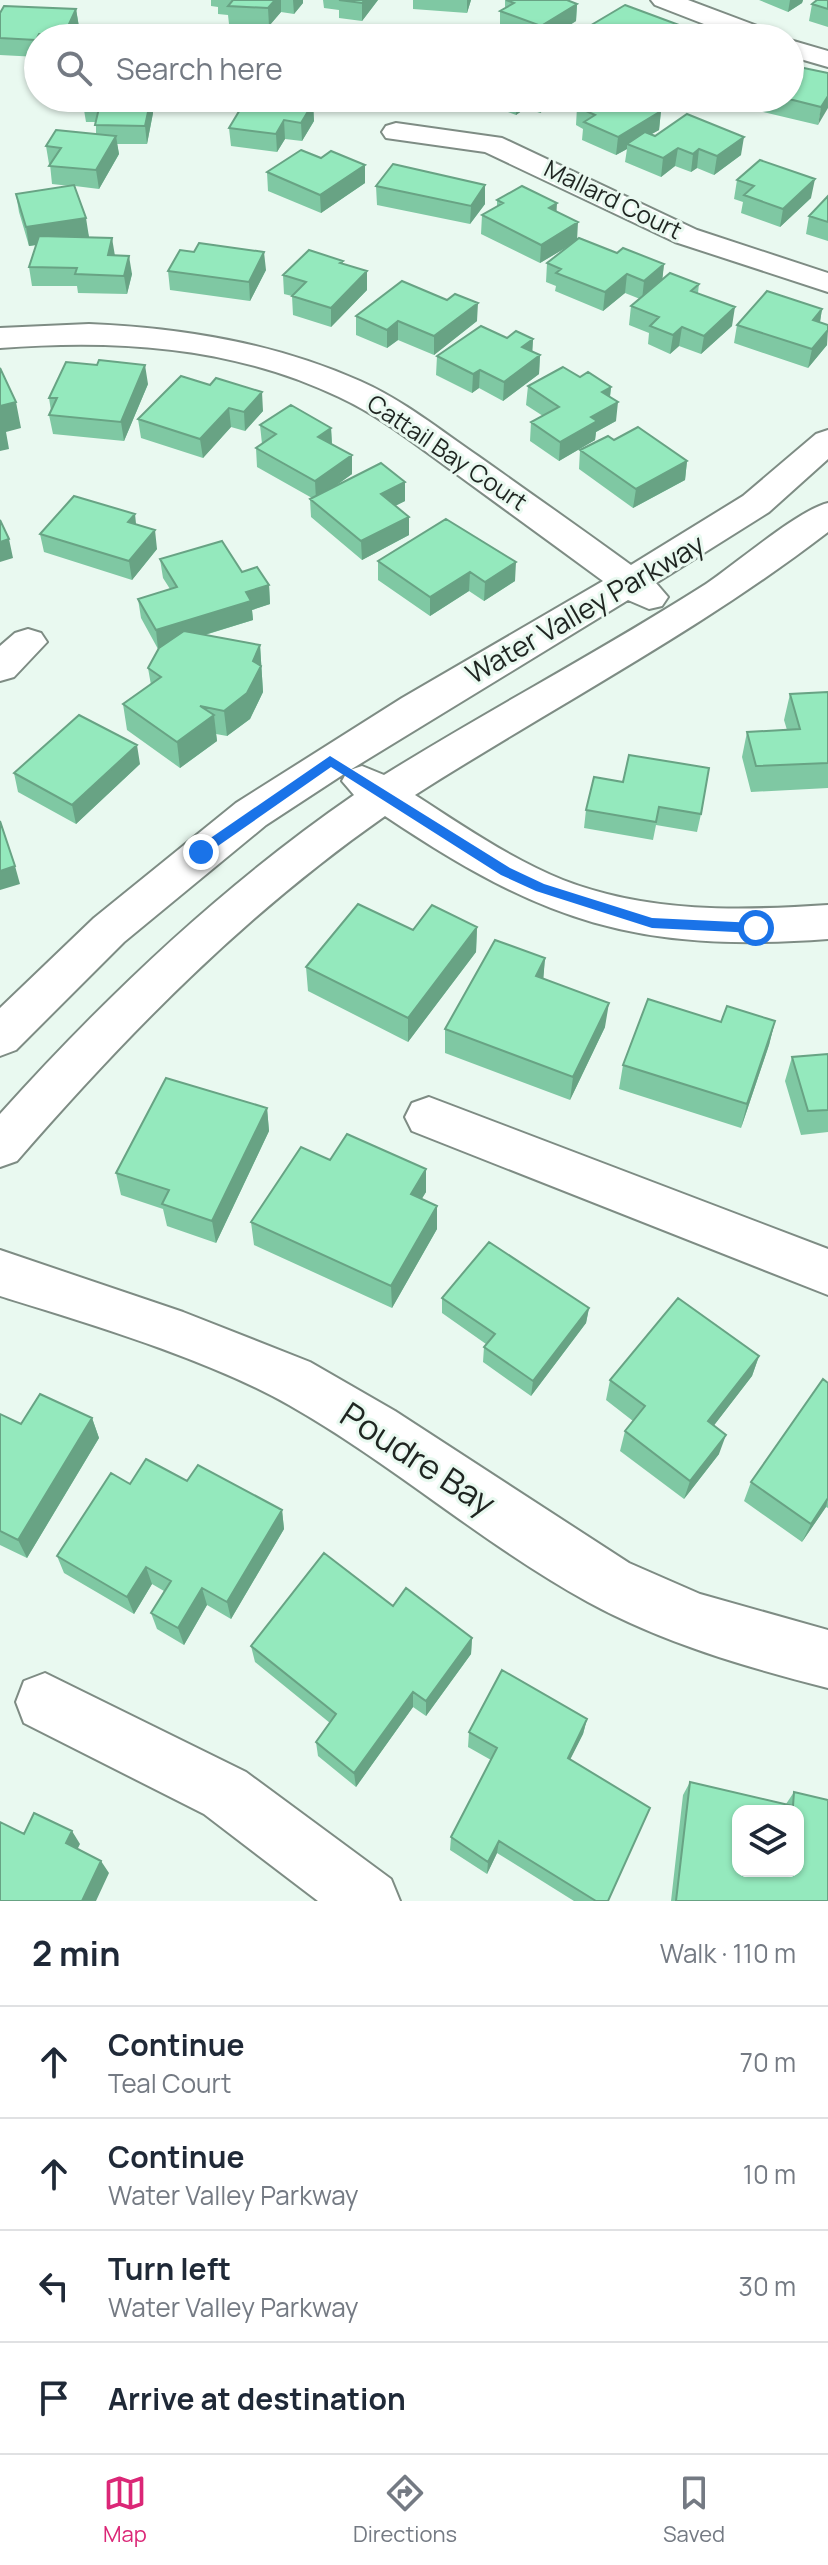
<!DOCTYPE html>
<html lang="en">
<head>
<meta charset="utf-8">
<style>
	body { margin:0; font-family:Manrope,sans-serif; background:#f6f6f7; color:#1f2937 }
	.controls { position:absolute; right:24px; bottom:24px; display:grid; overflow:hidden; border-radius:16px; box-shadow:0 2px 6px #0004 }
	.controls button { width:72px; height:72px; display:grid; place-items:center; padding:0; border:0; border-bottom:2px solid #e0e1e3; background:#fff; color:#1f2937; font:40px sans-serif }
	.stop { position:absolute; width:24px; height:24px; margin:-18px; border:6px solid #1a73e8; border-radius:50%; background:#fff }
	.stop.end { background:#1a73e8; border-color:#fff; box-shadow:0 2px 8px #0008 }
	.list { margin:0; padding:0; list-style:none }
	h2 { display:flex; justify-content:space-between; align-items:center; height:104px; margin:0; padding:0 32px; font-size:34px }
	h2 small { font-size:26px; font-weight:400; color:#747a83 }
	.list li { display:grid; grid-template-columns:52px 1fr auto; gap:24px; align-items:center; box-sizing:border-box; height:112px; padding:0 32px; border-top:2px solid #e0e1e3 }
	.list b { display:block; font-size:30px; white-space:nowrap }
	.list p { margin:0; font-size:26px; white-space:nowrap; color:#747a83 }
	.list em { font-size:26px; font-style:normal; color:#747a83 }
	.icon { flex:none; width:44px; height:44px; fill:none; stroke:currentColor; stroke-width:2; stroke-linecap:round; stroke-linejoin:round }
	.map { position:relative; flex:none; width:828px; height:1901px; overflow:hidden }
	.search { position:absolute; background:#fff; box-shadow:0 2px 6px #0004; left:24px; right:24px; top:24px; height:88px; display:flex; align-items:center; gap:20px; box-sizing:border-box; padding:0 28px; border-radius:44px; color:#747a83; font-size:30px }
	.sheet { height:552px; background:#fff }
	nav { display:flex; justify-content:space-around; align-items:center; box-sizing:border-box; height:112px; border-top:2px solid #e0e1e3; background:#fff; font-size:22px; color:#747a83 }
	nav a { display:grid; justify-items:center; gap:4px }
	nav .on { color:#db2777 }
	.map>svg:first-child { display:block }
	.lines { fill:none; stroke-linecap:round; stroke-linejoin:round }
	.minor-casing { stroke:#7e8c84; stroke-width:4 }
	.minor { fill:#fff; fill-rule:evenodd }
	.wall { fill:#7fc8a3 }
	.shaded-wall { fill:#68a384 }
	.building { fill:#94e9bd; stroke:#68a384; stroke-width:2; fill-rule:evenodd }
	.route { fill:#1a73e8 }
	.labels { text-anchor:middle; stroke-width:6; stroke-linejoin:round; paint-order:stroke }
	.far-street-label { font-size:24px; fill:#1f2521; stroke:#e9f9f0 }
	.street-label { font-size:28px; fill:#1f2521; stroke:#e9f9f0 }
	.near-street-label { font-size:34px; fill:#1f2521; stroke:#e9f9f0 }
</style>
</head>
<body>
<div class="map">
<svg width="828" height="1901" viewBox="0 0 828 1901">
	<rect width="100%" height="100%" fill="#e9f9f0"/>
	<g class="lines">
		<defs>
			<path id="minor" d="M651,0H688L773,32L777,38H740L655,5Z
				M790,40L828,51V67L790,56Z
				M396,123L502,138L697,230L828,273V292L675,242L485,152L386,138L382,132L386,126Z
				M89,324C183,328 274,343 360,381C403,400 440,430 478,456C529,492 580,528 631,565L743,496L816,434L828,430V459L769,512L656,583L668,597L662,606L649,609L628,600L350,770L362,766L384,775C490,709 601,651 706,584C736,564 798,510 828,503V532C698,632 553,707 415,795C463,826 511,859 563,880C648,913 739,911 828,905V939C636,953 543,922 385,816C245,914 128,1033 17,1161L0,1167V1114C107,995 222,886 354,795L342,781L347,772L266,825L124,942L16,1050L0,1056V1008L94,918L236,803L402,698L603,581C553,544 502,507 451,470C415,444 380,416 339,397C232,346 116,339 0,348V328Z
				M28,629L41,633L47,642L14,677L0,681V646L15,633Z
				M429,1097L828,1249V1295L412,1131L405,1117L412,1103Z
				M0,1250L183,1312L310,1362L395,1411L629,1563L700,1594L828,1630V1688C746,1667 663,1643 588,1602C484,1545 393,1464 289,1405C208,1359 90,1324 0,1296Z
				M45,1673L246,1772L391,1879L400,1901H318L204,1814L24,1723L16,1702L24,1681Z"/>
		</defs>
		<use href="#minor" class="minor-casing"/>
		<use href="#minor" class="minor"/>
	</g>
	<path class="wall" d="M211,0H303V3L294,14L281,12L269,26L229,24L228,15L218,14V7L211,6Z
		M323,0H378L362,21L339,18V10L324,8Z
		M413,0H471L467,13L413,9Z
		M505,0L577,4L576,21L550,38H525L500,29V11L505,8Z
		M759,0H803L802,3L788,12Z
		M828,0V27L809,21L812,4Z
		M76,9L79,27L74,38H38V57L0,55V13Z
		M593,24L679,25L677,38H592Z
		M828,73L818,125L755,110L756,98H790Z
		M85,98L153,113L147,144H117L119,154L99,189L75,186L89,237L115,255L132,274L127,294L78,293L77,286H32L29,267L36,245L29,246L19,212L16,194L70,186L52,184L50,164H49L46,146L96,134V122H86L83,104Z
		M317,98H339L330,103Z
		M485,98H561L540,113L526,108L516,115L484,103Z
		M313,103L314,121L302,141L285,139L277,152L231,146L229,128Z
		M577,107L661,111L659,130L651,134L741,155L714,175L697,168L691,172L675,166L661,177L625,162L627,149L616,155L582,140L583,129L576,125Z
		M321,158L365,183L321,213L268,191L267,172Z
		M737,180L811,198L780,227L741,213L743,202L734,199Z
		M376,186L485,204L470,224L377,205Z
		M828,196V241L806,234L809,216Z
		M497,200L557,212L577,240L617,253L664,264L662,279L699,284L698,293L732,326L701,354L679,346L670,354L648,344L649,333L629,325L631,306L640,299L625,293L603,311L555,291L556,286L546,282L547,263L572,244L540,263L481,234L482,215L497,207Z
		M194,252L266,270L250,301L170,290L168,271Z
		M343,261V264L367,290L331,327L293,315L292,296L284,294L283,275Z
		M822,309L820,322L827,345L808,368L734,343L737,325Z
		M356,316L477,321L434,355L398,340L387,348L356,335Z
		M507,338L533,339L532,351L540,355L539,374L503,401L479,388L472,393L436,375L437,356Z
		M181,376L263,411L245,431L231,427L203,458L141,438L138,419Z
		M580,377L611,387L610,397L616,421L596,432L595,440L559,461L530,441L531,422L543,416L526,405L528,386Z
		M148,384L124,441L53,434L49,415L51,411L49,398Z
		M260,425L331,428L332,444L352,474L335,486L405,501L395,506L409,535L362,560L311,517L310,499L312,498L257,467L256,448L262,444Z
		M614,440L687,461L685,480L633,508L579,469L580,450Z
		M446,519L515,581L484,601L469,591L430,616L378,580V561Z
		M136,525L157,549L132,580L44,552L40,534Z
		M160,559L242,572L269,585L270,604L252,610L253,620L205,635L260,645L263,692L250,719L227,736L216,734L217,741L180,768L127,730L123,704L151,685L148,668L158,649L141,618L138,599L170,589L163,578Z
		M828,692V788L751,792L742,757L747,732L787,730L784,720L790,694Z
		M140,764L76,824L18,792L14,773Z
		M623,782L701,814L697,832L656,825L653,840L584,828L586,810Z
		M477,927L476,952L408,1042L308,991L306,967L413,930Z
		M545,958L543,979L605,1027L570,1100L445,1053V1029Z
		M775,1021L769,1045L741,1128L619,1089L623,1065L721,1022Z
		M828,1054V1132L801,1135L785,1081L792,1057Z
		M267,1108L269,1131L216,1243L167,1226L163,1209L121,1195L116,1173Z
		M330,1160L426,1169V1192L421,1199L437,1229L392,1308L254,1245L251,1222Z
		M442,1298L589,1308L586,1323L531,1396L483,1362L484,1347L486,1344L442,1313Z
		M759,1356L752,1376L714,1425L719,1454L684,1499L620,1451L625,1431L633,1421L606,1400L610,1380Z
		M828,1383V1508L826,1507L802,1542L744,1501L751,1482Z
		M0,1414L21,1424L92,1418L99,1438L27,1558L0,1545Z
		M187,1481L282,1510L284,1529L231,1619L207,1605L184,1645L157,1629L151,1613L164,1591L152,1584L134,1614L64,1573L57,1556L130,1484Z
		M393,1606L472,1638L471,1654L426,1716L413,1707L356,1787L318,1756L316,1742L330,1723L255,1662L251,1646Z
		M587,1719L583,1734L570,1759L608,1901H574L497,1853L487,1874L450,1850L451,1837L491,1760L468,1747L469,1732Z
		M690,1782L786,1804L794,1792L828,1901H671L683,1795Z"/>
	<path class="shaded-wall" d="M275,0H281V12L269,26L268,8Z
		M293,0H303V3L294,14Z
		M365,0H378L362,21V3Z
		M467,0H471L467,13Z
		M790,0H803L802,3L788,12Z
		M577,4L576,21L550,38H541V26Z
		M76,9L79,27L74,38H65L64,35Z
		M679,25L677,38H663L664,34Z
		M652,30V38H639Z
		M828,96V108L818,125L821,107Z
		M151,98H152L153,113L147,144L145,126Z
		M330,98H339L330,103Z
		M517,98H526V108L516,115Z
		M541,98H561L540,113Z
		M313,103L314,121L302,141L301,123Z
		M661,111L659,130L631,146L627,144V149L616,155L618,137Z
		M284,120L285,139L277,152L276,134Z
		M116,136L119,154L99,189L96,170Z
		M744,137L741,155L714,175L717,156Z
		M678,148L675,166L661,177L663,158Z
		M699,149L697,168L691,172L693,154Z
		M365,165V183L321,213L320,195Z
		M815,179L811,198L780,227L783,209Z
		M485,185V204L470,224L471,206Z
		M557,203L556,221L549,208Z
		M86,218L89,237L29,246L26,227Z
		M578,222L577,241L540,263L541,245Z
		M112,238L115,256L108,255Z
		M264,252L266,270L250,301L249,282Z
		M129,256L132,274L127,294L124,276Z
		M664,264L662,283L642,300L644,281Z
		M367,271V290L331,327V308Z
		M627,274L625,293L603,311L605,292Z
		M478,303L477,321L434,355V336Z
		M735,307L732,326L701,354L704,336Z
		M822,309L819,328L813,320Z
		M398,321V340L387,348V330Z
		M682,327L679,346L670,354L673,335Z
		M828,330L827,345L808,368L812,349Z
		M533,339L532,358L522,347Z
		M540,355L539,374L503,401L504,382Z
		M145,365L148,384L124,441L121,422Z
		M480,370L479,388L472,393L473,374Z
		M611,387L609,405L602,392Z
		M262,392L263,411L245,431L244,412Z
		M16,402L21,428L6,432L9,449L0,451V406Z
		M618,402L616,421L596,432L595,440L559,461L560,442L591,417Z
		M229,408L231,427L203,458L200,439Z
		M331,428L332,446L318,437Z
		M352,455V474L316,500L315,481Z
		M687,461L685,480L633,508L636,489Z
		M405,482V501L381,513V494Z
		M135,514L137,533L128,522Z
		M409,517V535L362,560L361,541Z
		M155,530L157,549L132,580L129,561Z
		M9,539L13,558L0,562V542Z
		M516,562L515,581L484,601L485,582Z
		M470,572L469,591L430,616V597Z
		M269,585L270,604L252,610L253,620L158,649L156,630L246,592Z
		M260,645L263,692L250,719L227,736L224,711Z
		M214,715L217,741L180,768L177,742Z
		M137,745L140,764L76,824L72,805Z
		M15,866L20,884L0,890V871Z
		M477,927L476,952L408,1042V1018Z
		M545,958L543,983L536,976Z
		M609,1003L605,1027L570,1100L573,1077Z
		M775,1021L769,1045L741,1128L747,1104Z
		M267,1108L269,1131L216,1243L212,1221Z
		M426,1169V1192L411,1217V1194Z
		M437,1206V1229L392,1308L391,1286Z
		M589,1308L586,1323L531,1396L533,1381Z
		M759,1356L752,1376L702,1441L708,1421Z
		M92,1418L99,1438L27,1558L18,1540Z
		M726,1435L719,1454L684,1499L690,1481Z
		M828,1498L826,1507L802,1542L811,1524Z
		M282,1510L284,1529L231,1619L227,1602Z
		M146,1567L152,1584L134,1614L127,1597Z
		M202,1588L207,1605L184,1645L178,1628Z
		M472,1638L471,1654L426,1716V1701Z
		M413,1692V1707L356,1787L354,1773Z
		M587,1719L583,1734L564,1772L568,1758Z
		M72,1831L80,1844L74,1856L66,1843Z
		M499,1841L497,1853L487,1874L488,1862Z
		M101,1861L109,1873L96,1901H82Z"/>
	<path class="building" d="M233,0H275L268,8L228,6Z
		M339,0H365L362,3Z
		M506,0H567L577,4L541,26L500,11L514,3Z
		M817,0H828V9L812,4Z
		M625,5L679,25L664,34L652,30L639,38H629L593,24Z
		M4,6L76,9L64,35L39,34L36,40L0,38V13Z
		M92,33L104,38H82Z
		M420,33L451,38H416Z
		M799,67L828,73V96L821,107L785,98H790V73L795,74Z
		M85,98H151L145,126L95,125L100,104H83Z
		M247,98H276L313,103L301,123L284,120L276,134L229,128Z
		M594,98H630L661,111L618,137L584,122L595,115L577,107Z
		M687,114L744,137L717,156L699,149L693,154L678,148L663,158L627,144L645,132L655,136Z
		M56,130L116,136L96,170L49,166L61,148L46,146Z
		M301,150L321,158L331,151L365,165L320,195L267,172Z
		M760,160L815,179L783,209L744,195L754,186L737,180Z
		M393,164L485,185L471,206L376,186Z
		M74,185L86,218L26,227L16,194Z
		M522,186L557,203L549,208L578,222L541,245L482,215L503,203L497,200Z
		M828,196V222L809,216Z
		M39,236L112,238L108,255L129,256L124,276L75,274L77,268L29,267Z
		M579,238L617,253L623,248L664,264L644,281L627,274L605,292L556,273L561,269L547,263Z
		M199,243L264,252L249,282L168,271L180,250L194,252Z
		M309,250L343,261L340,263L367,271L331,308L292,296L306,282L283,275Z
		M670,273L699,284L691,291L735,307L704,336L682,327L673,335L650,326L659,317L631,306Z
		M402,281L447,300L455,294L478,303L434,336L398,321L387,330L356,316Z
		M767,291L822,309L813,320L828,325V330L812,349L737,325Z
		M481,326L507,338L516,331L533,339L522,347L540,355L504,382L480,370L473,374L437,356Z
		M99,360L145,365L121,422L49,415L57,398H49L66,362L97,365Z
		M563,367L580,377L588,372L611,387L602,392L618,402L591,417L597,421L560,442L531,422L559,407L528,386Z
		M0,368L16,402L0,406Z
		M181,376L210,385L216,378L262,392L244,412L229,408L200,439L138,419Z
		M291,405L331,428L318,437L352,455L315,481L256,448L276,434L260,425Z
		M638,427L687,461L636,489L580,450L608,436L614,440Z
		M381,463L405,482L381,494L409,517L361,541L310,499Z
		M74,496L135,514L128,522L155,530L129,561L40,534Z
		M446,519L516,562L485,582L470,572L430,597L378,561Z
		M0,520L9,539L0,542Z
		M222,541L242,572L257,567L269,585L246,592L251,601L156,630L138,599L177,587L160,559Z
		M184,631L260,645L253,661L261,666L247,693L224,711L200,706L214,715L177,742L123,704L161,677L148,668L159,648Z
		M828,692V763L756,766L747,732L800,729L790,694Z
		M79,715L137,745L72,805L14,773Z
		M629,755L709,768L701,814L659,807L656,822L586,810L594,777L623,782Z
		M0,821L15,866L0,871Z
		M358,904L413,930L432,905L477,927L408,1018L306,967Z
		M495,940L545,958L536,976L609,1003L573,1077L445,1029Z
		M648,999L721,1022L727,1006L775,1021L747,1104L623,1065Z
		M828,1054V1110L808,1111L792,1057Z
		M166,1078L267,1108L212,1221L162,1204L169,1190L116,1173Z
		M347,1134L426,1169L411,1194L437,1206L391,1286L251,1222L301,1147L330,1160Z
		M489,1242L589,1308L533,1381L484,1347L495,1334L442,1298Z
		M678,1298L759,1356L708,1421L726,1435L690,1481L625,1431L645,1406L610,1380Z
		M823,1379L828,1383V1498L811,1524L751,1482Z
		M40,1394L92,1418L18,1540L0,1531V1414L21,1424Z
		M146,1459L187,1481L198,1465L282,1510L227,1602L202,1588L178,1628L151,1613L171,1581L146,1567L127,1597L57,1556L111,1473L130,1484Z
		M324,1553L393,1606L406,1588L472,1638L426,1701L413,1692L354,1773L316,1742L336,1714L251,1646Z
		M502,1670L587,1719L568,1758L650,1808L608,1901H596L499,1841L488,1862L451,1837L497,1748L469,1732Z
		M690,1782L793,1806L794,1792L828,1800V1901H676ZM738,1811H798V1871H738Z
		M34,1813L72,1831L66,1843L101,1861L82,1901H0V1822L24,1834Z"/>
	<path class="route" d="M330,756L510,868L544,884L652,918L756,923L763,928L756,933L652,928L536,891L501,875L331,767L205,855H196V848Z"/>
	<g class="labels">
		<g class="far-street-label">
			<text transform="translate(613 200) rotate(26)" y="8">Mallard Court</text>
			<text transform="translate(447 453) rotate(34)" y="8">Cattail Bay Court</text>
		</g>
		<g class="street-label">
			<text transform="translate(585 609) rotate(-30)" y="10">Water Valley Parkway</text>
		</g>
		<g class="near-street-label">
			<text transform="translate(418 1459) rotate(33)" y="12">Poudre Bay</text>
		</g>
	</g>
</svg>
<div class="controls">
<button><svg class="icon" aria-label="layers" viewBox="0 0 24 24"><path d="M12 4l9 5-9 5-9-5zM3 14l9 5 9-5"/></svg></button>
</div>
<div class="stop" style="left:756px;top:928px"></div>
<div class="stop end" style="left:201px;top:852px"></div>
<div class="search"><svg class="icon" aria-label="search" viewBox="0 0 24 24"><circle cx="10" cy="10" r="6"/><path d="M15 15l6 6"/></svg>Search here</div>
</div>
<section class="sheet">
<h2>2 min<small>Walk · 110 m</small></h2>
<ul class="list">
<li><svg class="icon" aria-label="ahead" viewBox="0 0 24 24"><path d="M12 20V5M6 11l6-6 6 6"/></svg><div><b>Continue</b><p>Teal Court</p></div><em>70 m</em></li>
<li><svg class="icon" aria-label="ahead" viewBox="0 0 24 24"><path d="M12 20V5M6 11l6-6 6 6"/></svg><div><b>Continue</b><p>Water Valley Parkway</p></div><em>10 m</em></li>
<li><svg class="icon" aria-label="left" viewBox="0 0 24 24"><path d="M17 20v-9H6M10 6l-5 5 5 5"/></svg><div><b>Turn left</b><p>Water Valley Parkway</p></div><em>30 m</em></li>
<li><svg class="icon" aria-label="arrive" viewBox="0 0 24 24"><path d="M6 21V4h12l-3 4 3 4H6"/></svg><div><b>Arrive at destination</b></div></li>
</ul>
</section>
<nav>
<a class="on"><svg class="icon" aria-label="map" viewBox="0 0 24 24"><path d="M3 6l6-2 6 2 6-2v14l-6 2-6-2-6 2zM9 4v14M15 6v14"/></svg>Map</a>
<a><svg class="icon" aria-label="directions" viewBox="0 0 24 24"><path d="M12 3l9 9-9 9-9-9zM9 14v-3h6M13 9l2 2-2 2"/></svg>Directions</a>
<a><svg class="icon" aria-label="saved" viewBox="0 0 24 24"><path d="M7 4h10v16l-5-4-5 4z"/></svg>Saved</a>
</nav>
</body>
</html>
